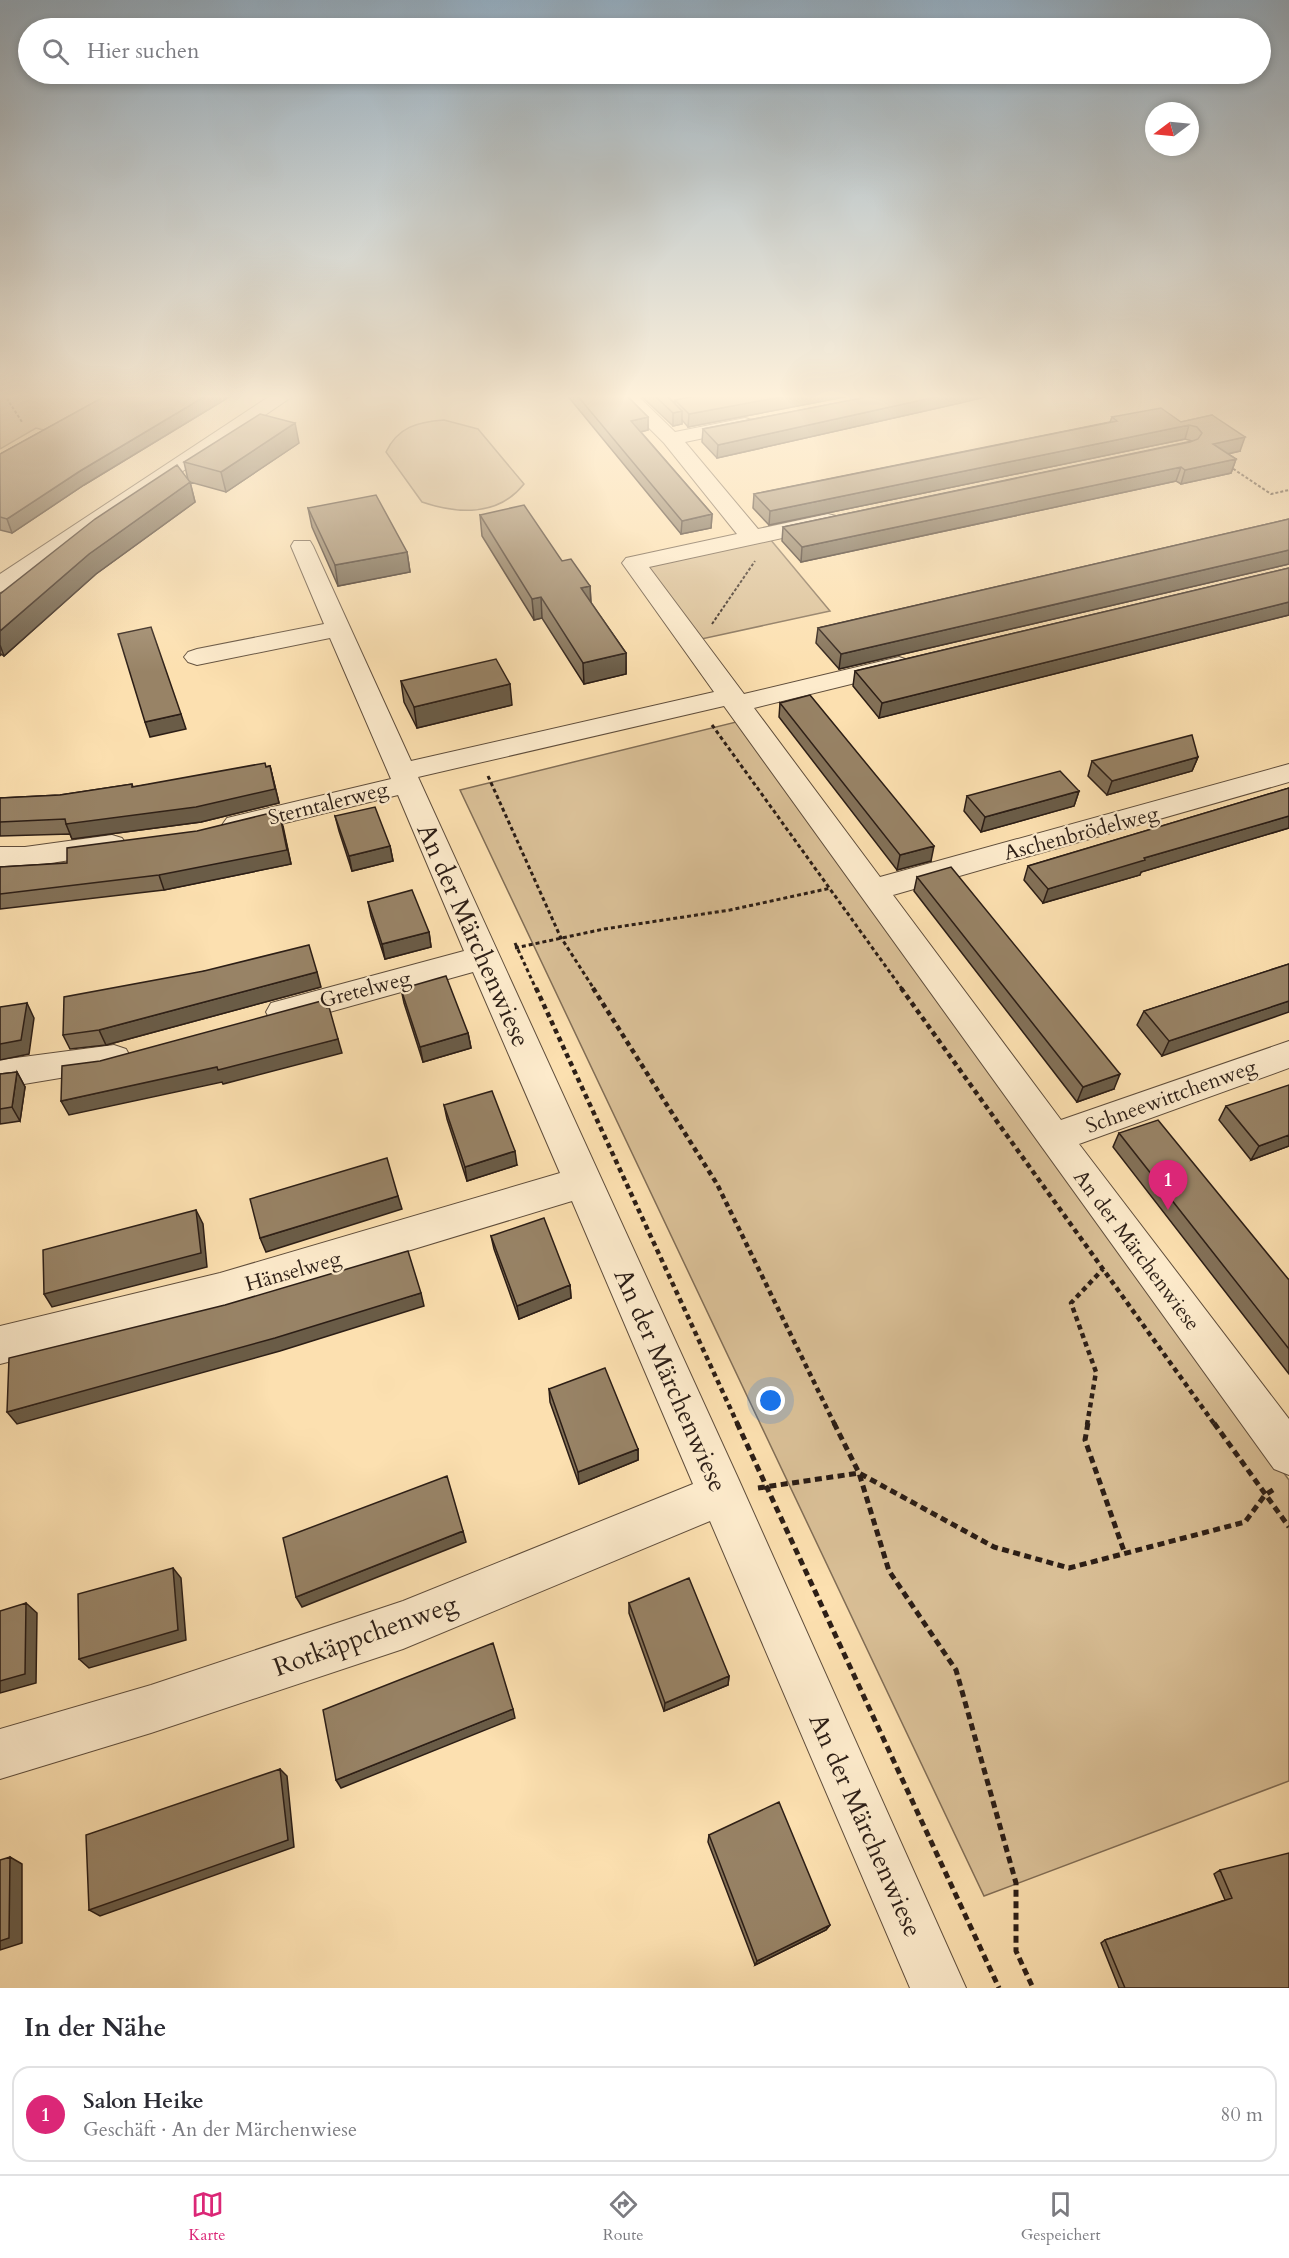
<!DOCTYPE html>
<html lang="de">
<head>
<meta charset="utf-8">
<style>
	body { margin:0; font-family:Cardo,serif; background:#f7f7f7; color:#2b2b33 }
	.compass { position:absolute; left:1145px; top:102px; width:54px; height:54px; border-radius:50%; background:#fff; box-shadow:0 3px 9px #0003; rotate:254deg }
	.you { position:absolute; left:771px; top:1401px; width:21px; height:21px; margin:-15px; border:4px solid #fff; border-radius:50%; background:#1a73e8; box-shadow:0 0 0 9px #1a73e833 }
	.badge { display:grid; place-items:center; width:39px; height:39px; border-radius:50%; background:#db2777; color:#fff; font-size:20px; font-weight:700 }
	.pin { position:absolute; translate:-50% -50px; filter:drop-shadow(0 2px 3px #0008) }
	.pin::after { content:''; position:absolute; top:32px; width:21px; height:18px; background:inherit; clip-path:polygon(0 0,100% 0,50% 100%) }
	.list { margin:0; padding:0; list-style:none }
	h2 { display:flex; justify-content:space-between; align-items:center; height:78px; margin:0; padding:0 24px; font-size:26px }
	h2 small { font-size:20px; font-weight:400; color:#7c7c81 }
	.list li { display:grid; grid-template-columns:39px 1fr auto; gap:18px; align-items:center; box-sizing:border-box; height:96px; margin:0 12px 12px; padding:0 12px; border:2px solid #e1e1e2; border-radius:18px }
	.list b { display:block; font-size:22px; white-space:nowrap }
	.list p { margin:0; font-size:20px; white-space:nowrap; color:#7c7c81 }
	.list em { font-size:20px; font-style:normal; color:#7c7c81 }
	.icon { flex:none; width:33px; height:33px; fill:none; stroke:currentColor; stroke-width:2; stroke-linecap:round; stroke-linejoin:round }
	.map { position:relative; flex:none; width:1289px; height:1988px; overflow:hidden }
	.search { position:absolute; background:#fff; box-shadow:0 3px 9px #0003; left:18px; right:18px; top:18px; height:66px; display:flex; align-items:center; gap:15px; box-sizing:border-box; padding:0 21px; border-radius:33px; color:#7c7c81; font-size:22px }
	.sheet { height:186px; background:#fff }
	nav { display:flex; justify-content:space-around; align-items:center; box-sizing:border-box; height:84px; border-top:2px solid #e1e1e2; background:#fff; font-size:16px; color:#7c7c81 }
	nav a { display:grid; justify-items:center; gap:3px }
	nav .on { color:#db2777 }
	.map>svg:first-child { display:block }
	.green { fill:#d9bf96; stroke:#826e56; stroke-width:1.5 }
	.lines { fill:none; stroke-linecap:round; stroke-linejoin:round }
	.minor-casing { stroke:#604e3c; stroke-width:2 }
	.path-far3 { stroke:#2c1e16; stroke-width:2; stroke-dasharray:3 2; stroke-linecap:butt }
	.path-far2 { stroke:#2c1e16; stroke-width:3; stroke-dasharray:4 3; stroke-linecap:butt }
	.path-far1 { stroke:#2c1e16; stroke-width:4.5; stroke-dasharray:5 4; stroke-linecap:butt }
	.path { stroke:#2c1e16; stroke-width:5; stroke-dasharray:7 4.5; stroke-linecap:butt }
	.minor { fill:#fdebcc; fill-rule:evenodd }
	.wall { fill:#837158; stroke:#2c1e16; stroke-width:1.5 }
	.shaded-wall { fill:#6a5c47; stroke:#2c1e16; stroke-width:1.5 }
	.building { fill:#988366; stroke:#2c1e16; stroke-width:1.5 }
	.labels { text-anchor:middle; stroke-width:4.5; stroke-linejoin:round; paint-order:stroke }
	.street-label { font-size:21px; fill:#2c1e16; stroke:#fdebcc }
	.near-street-label { font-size:26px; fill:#2c1e16; stroke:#fdebcc }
</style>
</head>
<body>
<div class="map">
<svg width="1289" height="1988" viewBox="0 0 1289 1988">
	<rect width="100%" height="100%" fill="#fce0b0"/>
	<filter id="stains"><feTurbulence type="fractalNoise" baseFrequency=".00333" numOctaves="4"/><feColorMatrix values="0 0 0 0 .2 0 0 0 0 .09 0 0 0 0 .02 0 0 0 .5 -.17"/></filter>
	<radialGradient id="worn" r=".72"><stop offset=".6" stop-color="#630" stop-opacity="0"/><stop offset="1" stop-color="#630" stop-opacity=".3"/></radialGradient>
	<path class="green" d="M0,394H125L55,433L36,428L0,449Z
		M444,420L478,429L524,484C498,517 457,514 422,502L386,452C398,427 417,422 444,420Z
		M770,539L830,611L697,640L647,570L652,565Z
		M736,722L1289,1480V1781L984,1896L460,790Z"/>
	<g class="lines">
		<defs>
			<path id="minor" d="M273,394H296L8,590L0,592V574Z
				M615,394H636L675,432L745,418L752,420L755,424L752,428L685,442L758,529L828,514L836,516L839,521L836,526L828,528L649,567L744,694L899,657L908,660L912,665L908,670L754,708L880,877L1289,764V782L893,895L1061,1120L1289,1041V1068L1079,1144L1289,1419V1475L1274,1469L724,706L418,777L738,1478L966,1988H910L710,1521L403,1649L151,1733L0,1779V1729L151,1685L403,1601L693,1484L572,1201L220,1308L0,1364V1326L220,1273L560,1173L473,972L283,1025L271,1021L266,1012L271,1003L464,951L398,795L237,835L227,832L222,825L227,818L391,779L330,638L197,665L188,662L184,657L188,652L197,649L324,624L291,546L294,541H310L313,546L411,761L714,692L622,563L626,558L737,534L664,443Z
				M112,835L122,838L127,845L122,852L25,867H0V847H25Z
				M114,1045L126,1049L131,1058L126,1067L0,1088V1060Z"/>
		</defs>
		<use href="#minor" class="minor-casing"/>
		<path class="path-far3" d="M4,394L22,422
			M1229,466L1271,494L1289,490
			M712,624L755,561"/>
		<path class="path-far2" d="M712,725L902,989
			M488,776L560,936L594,989
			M515,943L536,989
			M515,948L604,929L730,910L831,888"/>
		<path class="path-far1" d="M536,988L738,1425
			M593,988L717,1184L835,1425
			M901,988L1215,1425
			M1087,1425L1096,1372L1071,1303L1103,1269"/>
		<path class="path" d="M737,1423L999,1988
			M834,1423L859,1473L889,1571L956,1670L1016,1883V1951L1033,1988
			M1088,1423L1085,1440L1125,1554
			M1214,1423L1289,1527
			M758,1488L859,1473L994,1547L1069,1568L1245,1522L1265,1495L1276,1488"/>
		<use href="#minor" class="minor"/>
	</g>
	<path class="wall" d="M109,394H234L84,485L12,533L0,530V454Z
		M566,394H625L648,417V430L641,432L712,514L711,528L681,534Z
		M639,394H665L675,403V400L706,394H860L688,427L682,420V424L673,426Z
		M878,394H996L960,403L717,458L702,442L703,429L857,399Z
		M1212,415L1240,451L1228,454L1236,459L1231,473L1181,484L1176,481L801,562L782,541L783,527L1192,441L1185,439L769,525L753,508L754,494L1110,422L1112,417L1181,422Z
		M299,443L226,492L190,482L195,502L96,574L4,656L1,654L0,656V594L188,480L184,462Z
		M308,508L407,552L410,572L338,586L312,527Z
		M480,515L562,561L590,586L591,603L626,653V674L584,684L542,618L534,620L482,536Z
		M1289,519V564L839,669L816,643L818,628Z
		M1289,568V615L879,718L853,686L855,671Z
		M401,681L512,705L417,728L404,702Z
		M780,703L931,861L897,870L779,717Z
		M1198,757L1192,771L1107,795L1088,776L1092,761Z
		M270,766L279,803L201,822L72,839L70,834L0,836V798L60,795L132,784L133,787Z
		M1289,788V828L1141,872L1140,875L1043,903L1024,880L1028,866Z
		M1079,791L1074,806L981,832L964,811L967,796Z
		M335,816L390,846L393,861L352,871L339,831Z
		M283,826L291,864L164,890L0,909V867L67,863Z
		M917,877L1114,1089L1077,1102L914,891Z
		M368,902L429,932L431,947L385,959L371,916Z
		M1289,964L1162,1056L1137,1025L1144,1011Z
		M204,971L321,987L106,1045L70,1049L63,1035Z
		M401,989L468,1033L471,1048L423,1062L404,1003Z
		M17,1072L25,1087L20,1121L0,1124V1074Z
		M444,1105L517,1165L467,1181L447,1119Z
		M1226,1106L1289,1146L1251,1160L1219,1120Z
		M1119,1133L1289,1280V1374L1113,1147Z
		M491,1236L570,1285L571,1298L519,1319L494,1249Z
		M549,1389L638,1449V1460L579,1484L550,1402Z
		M629,1603L729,1676L728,1685L664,1711L629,1613Z
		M709,1835L830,1925L826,1930L755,1965L708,1842Z
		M1220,1870L1289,1988H1119L1101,1943L1105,1940L1225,1900L1214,1874Z"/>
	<path class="shaded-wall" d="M209,394H234L84,485L12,533L7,519L80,471Z
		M347,394H354L347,398Z
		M797,394H860L688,427L689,414Z
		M949,394H996L960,403L717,458L718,445Z
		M682,411V424L673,426V413Z
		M648,417V430L631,434V421Z
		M295,423L299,443L226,492L221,472Z
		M1189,425L1185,439L769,525L770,511Z
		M1245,437L1240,451L1209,458L1213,444Z
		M1236,459L1231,473L1181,484L1185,470Z
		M1181,467L1176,481L801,562L802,547Z
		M190,482L195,502L96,574L4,656L0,645V631L89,554Z
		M712,514L711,528L681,534L682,521Z
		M1289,550V564L839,669L841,654Z
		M407,552L410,572L338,586L335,565Z
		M590,586L591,607L581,588Z
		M541,597L542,618L534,620L532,599Z
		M1289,602V615L879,718L882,703Z
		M626,653V674L584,684L583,663Z
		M510,684L512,705L417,728L414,707Z
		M181,714L186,729L150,737L145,722Z
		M1198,757L1192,771L1107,795L1112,781Z
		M270,766L279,803L201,822L72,839L66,824Z
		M1079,791L1074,806L981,832L985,817Z
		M279,811L291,864L164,890L159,875Z
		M1289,816V828L1141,872L1140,875L1043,903L1048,889L1144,858Z
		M390,846L393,861L352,871L349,856Z
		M934,846L931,861L897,870L900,855Z
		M429,932L431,947L385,959L382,944Z
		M317,972L321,987L106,1045L99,1030Z
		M1289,1001V1012L1162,1056L1169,1041Z
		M27,1003L34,1018L29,1054L0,1060V1044Z
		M468,1033L471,1048L423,1062L420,1047Z
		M338,1039L342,1053L223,1084L222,1082L69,1115L61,1101Z
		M17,1072L25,1087L20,1121L12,1107Z
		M1120,1074L1114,1089L1077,1102L1083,1087Z
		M1289,1135V1146L1251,1160L1259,1146Z
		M515,1151L517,1165L467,1181L465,1167Z
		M398,1196L402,1209L266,1252L260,1238Z
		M196,1210L203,1224L207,1267L52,1307L44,1294Z
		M570,1285L571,1298L519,1319L517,1306Z
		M421,1293L424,1306L280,1351L17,1424L7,1412Z
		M638,1449V1460L579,1484L578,1472Z
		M463,1531L466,1542L302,1607L296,1597Z
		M173,1568L181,1578L186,1640L89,1668L79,1659Z
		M26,1603L37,1613L36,1683L0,1693V1681Z
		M729,1676L728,1685L664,1711L665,1703Z
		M513,1709L515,1718L341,1788L336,1780Z
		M280,1769L287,1776L294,1847L100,1916L89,1910Z
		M10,1857L22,1864V1943L0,1950V1941Z
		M830,1925L826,1930L755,1965L757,1961Z"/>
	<path class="building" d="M109,394H209L80,471L7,519L0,517V454Z
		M576,394H625L648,417L631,421L712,514L682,521Z
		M653,394H665L682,411L673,413Z
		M706,394H797L689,414L675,400Z
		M878,394H949L718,445L703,429L857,399Z
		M1161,408L1181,422L1212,415L1245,437L1213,444L1236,459L1185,470L1181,467L802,547L783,527L1190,442L1198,439L1202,433L1197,427L1189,425L770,511L754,494L1117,421L1112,417Z
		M260,414L295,423L221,472L184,462Z
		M177,465L190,482L89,554L0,631V594L95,519Z
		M376,495L407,552L335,565L308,508Z
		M524,505L562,561L571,559L590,586L581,588L626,653L583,663L541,597L532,599L480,515Z
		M1289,519V550L841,654L818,628Z
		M1289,568V602L882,703L855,671Z
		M151,627L181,714L145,722L118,634Z
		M496,659L510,684L414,707L401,681Z
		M810,695L934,846L900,855L780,703Z
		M1192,735L1198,757L1112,781L1092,761Z
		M265,763L266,767L270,766L275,789L196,807L66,824L65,819L0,822V798L60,795L132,784V787Z
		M1060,771L1079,791L985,817L967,796Z
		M1289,788V816L1144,858L1145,860L1048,889L1028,866Z
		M375,807L390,846L349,856L335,816Z
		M279,811L287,850L159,875L0,894V867L67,863V848L197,831Z
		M951,867L1120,1074L1083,1087L917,877Z
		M412,890L429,932L382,944L368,902Z
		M309,945L317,972L99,1030L63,1035L64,997L204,971Z
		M1289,964V1001L1169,1041L1144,1011Z
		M446,976L468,1033L420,1047L401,989Z
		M325,1000L327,1008L329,1007L338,1039L218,1070L217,1067L61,1101L62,1066L100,1061Z
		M27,1003L21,1040L0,1044V1007Z
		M17,1072L12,1107L0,1109V1074Z
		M1289,1085V1135L1259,1146L1226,1106Z
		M492,1091L515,1151L465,1167L444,1105Z
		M1158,1120L1289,1280V1349L1119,1133Z
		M387,1158L398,1196L260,1238L250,1199Z
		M196,1210L201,1253L44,1294L43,1250Z
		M544,1218L570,1285L517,1306L491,1236Z
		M408,1251L421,1293L275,1338L7,1412L9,1358L225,1305Z
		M605,1368L638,1449L578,1472L549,1389Z
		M447,1476L463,1531L296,1597L283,1538Z
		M173,1568L178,1630L79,1659L78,1594Z
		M689,1578L729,1676L665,1703L629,1603Z
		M26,1603L25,1674L0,1681V1611Z
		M493,1643L513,1709L336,1780L323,1710Z
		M280,1769L288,1840L89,1910L86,1835Z
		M779,1802L830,1925L757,1961L709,1835Z
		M1289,1853V1988H1125L1105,1940L1232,1898L1220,1870Z
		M10,1857L9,1938L0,1941V1860Z"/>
	<linearGradient id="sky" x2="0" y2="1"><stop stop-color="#93abbd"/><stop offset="0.59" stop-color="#fef1db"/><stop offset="1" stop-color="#fef1db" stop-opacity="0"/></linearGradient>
	<rect width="1289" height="672" fill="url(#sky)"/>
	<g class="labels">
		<g class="street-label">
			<text transform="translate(328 803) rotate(-14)" y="7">Sterntalerweg</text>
			<text transform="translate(1081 833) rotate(-15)" y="7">Aschenbrödelweg</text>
			<text transform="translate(365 989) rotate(-15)" y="7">Gretelweg</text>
			<text transform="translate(1171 1096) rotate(-20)" y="7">Schneewittchenweg</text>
			<text transform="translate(1137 1250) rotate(53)" y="7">An der Märchenwiese</text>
			<text transform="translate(293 1271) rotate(-16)" y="7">Hänselweg</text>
		</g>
		<g class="near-street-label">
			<text transform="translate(474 935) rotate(66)" y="9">An der Märchenwiese</text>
			<text transform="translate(671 1380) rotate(66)" y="9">An der Märchenwiese</text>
			<text transform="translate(365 1635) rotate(-20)" y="9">Rotkäppchenweg</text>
			<text transform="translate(866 1825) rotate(66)" y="9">An der Märchenwiese</text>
		</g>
	</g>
	<rect width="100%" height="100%" filter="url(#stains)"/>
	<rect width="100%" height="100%" fill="url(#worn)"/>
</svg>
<svg class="compass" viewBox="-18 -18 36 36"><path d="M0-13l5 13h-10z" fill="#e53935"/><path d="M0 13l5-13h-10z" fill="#7c7c81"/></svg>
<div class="you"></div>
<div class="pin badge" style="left:1168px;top:1210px">1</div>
<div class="search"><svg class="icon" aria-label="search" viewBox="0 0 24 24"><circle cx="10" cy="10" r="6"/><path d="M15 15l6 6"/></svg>Hier suchen</div>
</div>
<section class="sheet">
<h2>In der Nähe<small></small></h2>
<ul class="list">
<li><span class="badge">1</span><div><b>Salon Heike</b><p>Geschäft · An der Märchenwiese</p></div><em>80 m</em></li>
</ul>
</section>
<nav>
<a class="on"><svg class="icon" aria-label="map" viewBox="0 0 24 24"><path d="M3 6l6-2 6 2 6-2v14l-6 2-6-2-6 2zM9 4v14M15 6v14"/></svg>Karte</a>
<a><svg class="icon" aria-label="directions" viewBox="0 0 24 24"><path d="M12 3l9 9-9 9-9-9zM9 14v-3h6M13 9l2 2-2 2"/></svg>Route</a>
<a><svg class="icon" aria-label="saved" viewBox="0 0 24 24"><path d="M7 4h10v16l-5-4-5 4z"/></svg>Gespeichert</a>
</nav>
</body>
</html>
